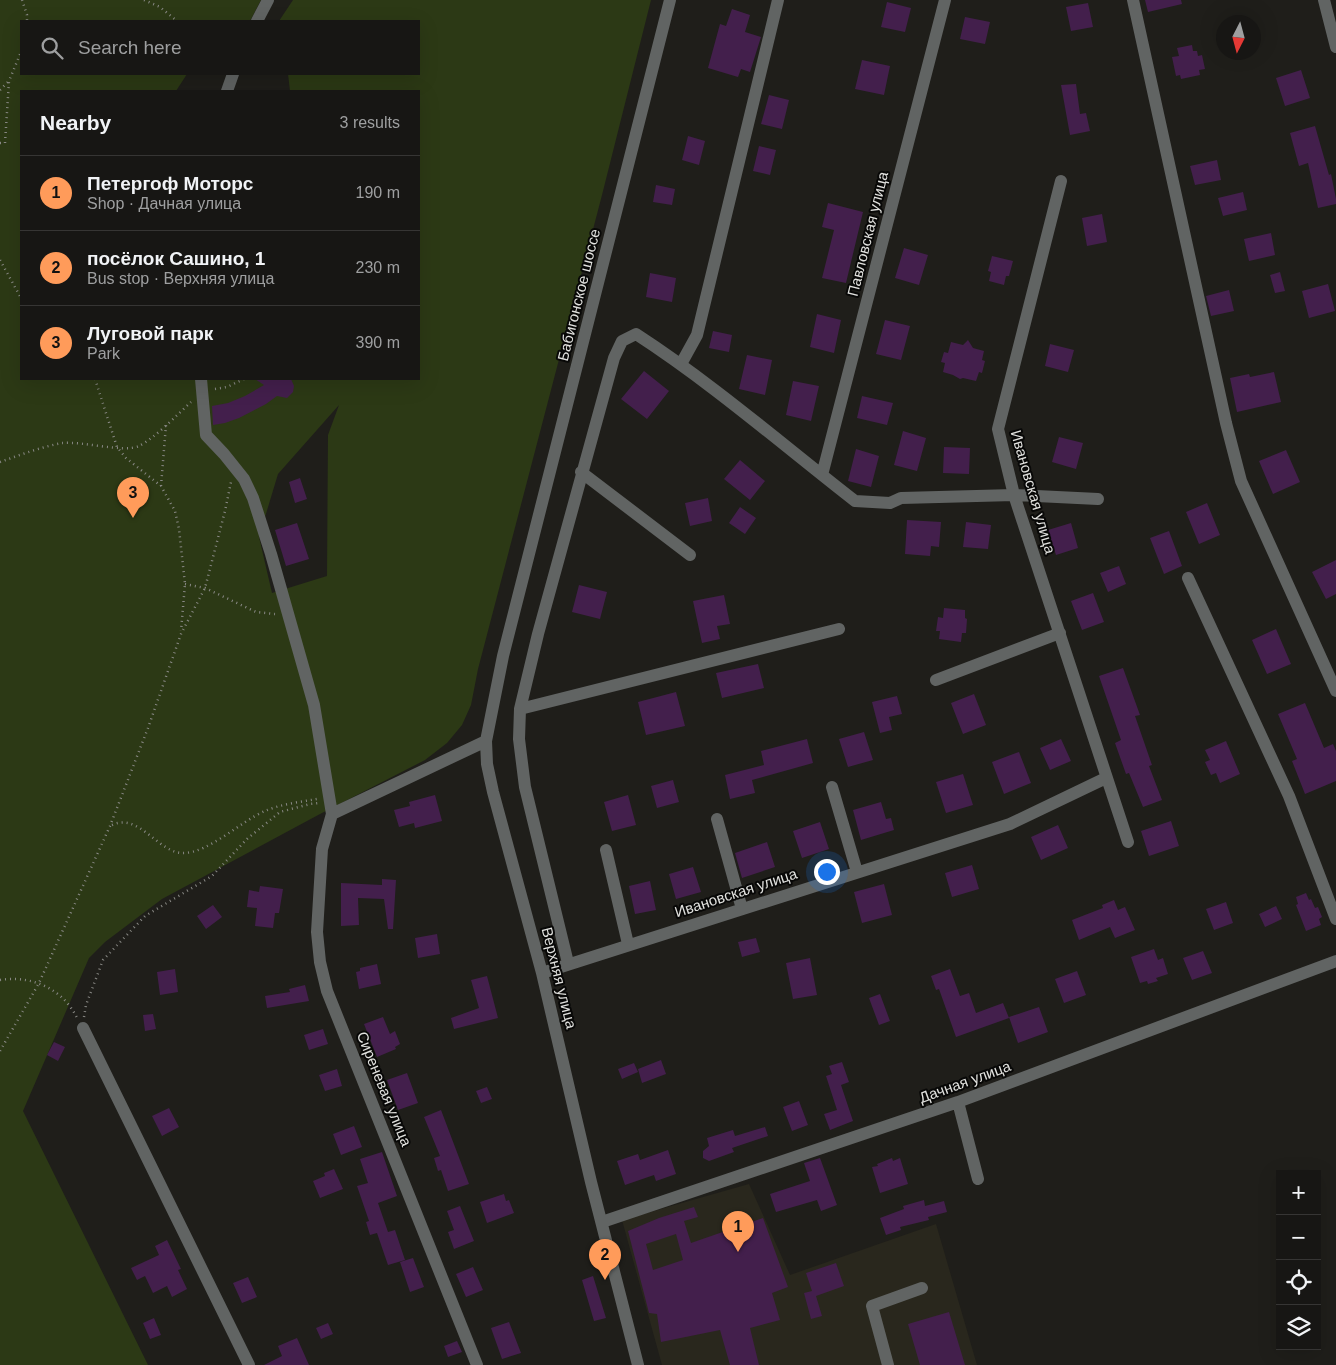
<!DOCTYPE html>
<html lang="en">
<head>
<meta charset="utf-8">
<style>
	body { margin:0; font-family:Arial,sans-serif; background:#242322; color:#f1f3f6 }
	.controls { position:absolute; right:15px; bottom:15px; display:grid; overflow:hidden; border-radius:0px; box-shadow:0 5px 20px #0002 }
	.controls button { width:45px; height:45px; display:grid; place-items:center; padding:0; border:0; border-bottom:1px solid #363534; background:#171614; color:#f1f3f6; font:25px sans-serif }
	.compass { position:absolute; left:1216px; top:15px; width:45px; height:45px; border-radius:50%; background:#171614; box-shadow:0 5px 20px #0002; rotate:186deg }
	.you { position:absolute; left:826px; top:871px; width:18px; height:18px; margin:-12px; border:4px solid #fff; border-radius:50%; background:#1a73e8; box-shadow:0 0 0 8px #1a73e833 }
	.badge { display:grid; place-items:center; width:32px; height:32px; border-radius:50%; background:#ff9b5a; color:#111; font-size:16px; font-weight:700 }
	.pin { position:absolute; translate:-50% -41px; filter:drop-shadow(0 1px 2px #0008) }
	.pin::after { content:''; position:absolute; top:26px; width:18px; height:15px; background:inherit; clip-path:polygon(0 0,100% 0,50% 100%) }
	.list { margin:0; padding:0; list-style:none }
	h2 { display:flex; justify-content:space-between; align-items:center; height:65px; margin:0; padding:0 20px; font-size:21px }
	h2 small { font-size:16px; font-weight:400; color:#9e9fa0 }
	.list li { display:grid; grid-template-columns:32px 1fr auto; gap:15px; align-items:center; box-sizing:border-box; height:75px; padding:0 20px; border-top:1px solid #363534 }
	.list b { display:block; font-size:19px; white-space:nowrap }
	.list p { margin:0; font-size:16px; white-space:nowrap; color:#9e9fa0 }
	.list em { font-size:16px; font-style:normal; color:#9e9fa0 }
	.icon { flex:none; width:28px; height:28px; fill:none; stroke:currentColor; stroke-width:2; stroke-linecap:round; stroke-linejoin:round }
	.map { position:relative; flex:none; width:1336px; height:1365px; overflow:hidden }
	.search { position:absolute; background:#171614; box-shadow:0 5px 20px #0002; left:20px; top:20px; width:400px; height:55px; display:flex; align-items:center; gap:12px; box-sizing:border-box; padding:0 18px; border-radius:0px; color:#9e9fa0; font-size:19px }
	.panel { position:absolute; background:#171614; box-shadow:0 5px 20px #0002; left:20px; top:90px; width:400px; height:290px; border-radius:0px }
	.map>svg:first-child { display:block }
	.built { fill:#29271d }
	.green { fill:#2c3915; fill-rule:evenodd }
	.building { fill:#431f4c; fill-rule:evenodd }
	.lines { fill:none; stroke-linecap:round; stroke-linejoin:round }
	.path { stroke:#898985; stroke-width:2.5; stroke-dasharray:1 4; stroke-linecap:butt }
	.minor { stroke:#616463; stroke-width:12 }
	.labels { text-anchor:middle; stroke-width:4; stroke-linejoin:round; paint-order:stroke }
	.street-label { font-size:15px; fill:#e2e2df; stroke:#080807 }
</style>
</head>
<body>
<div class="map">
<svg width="1336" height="1365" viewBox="0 0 1336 1365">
	<rect width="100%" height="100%" fill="#1f1e1a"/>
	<path class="built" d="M749,1184L790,1275L936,1224L977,1365H662L622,1220Z"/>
	<path class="green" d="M0,0H261L250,21H21V74H187L176,91H21V379H419V91H290L288,74H419V21H279L293,0H651L602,195L478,669L471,705L462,725L447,743L425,760L320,814L162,899L105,942L89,958L23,1111L148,1365H0ZM339,405L328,435L327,576L272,593L259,537L278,474Z"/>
	<path class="building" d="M1145,0H1181L1182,4L1148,12Z
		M887,2L911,8L905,32L881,27Z
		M1088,3L1093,27L1071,31L1066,7Z
		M732,9L750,15L745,32L761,37L750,72L741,69L738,77L708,68L720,24L726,26Z
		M965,17L990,22L985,44L960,39Z
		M1192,45L1193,51H1197L1198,56L1202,55L1205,69L1199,70L1200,75L1181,79L1180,75L1176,76L1172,57L1179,56L1177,48Z
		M862,60L890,66L884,95L855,89Z
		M1301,70L1310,98L1285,106L1276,78Z
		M1076,84L1080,114L1086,113L1090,131L1070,135L1061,85Z
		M769,95L789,100L782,129L761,124Z
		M1315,126L1329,175L1331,174L1336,199V204L1318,208L1308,163L1299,166L1290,133Z
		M688,136L705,141L699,165L682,160Z
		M759,146L776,150L770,175L753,171Z
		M1217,160L1221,180L1195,185L1190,166Z
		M656,185L675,189L672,205L653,202Z
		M1243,192L1247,210L1223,216L1218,198Z
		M828,203L863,212L846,283L822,278L834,230L822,227Z
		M1102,214L1107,242L1087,246L1082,218Z
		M1271,233L1275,255L1249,261L1244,239Z
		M904,248L928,255L919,285L895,278Z
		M992,256L1013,261L1009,276H1006L1004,285L989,281L991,272L988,271Z
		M1280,272L1285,291L1275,293L1270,275Z
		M650,273L676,278L672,302L646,297Z
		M1328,284L1335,311L1309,318L1302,291Z
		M1229,290L1234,311L1211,316L1206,296Z
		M817,314L841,320L834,353L810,347Z
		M885,320L910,326L901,360L876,354Z
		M713,331L732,335L729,352L709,348Z
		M968,340L973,348L984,351L982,360L985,361L982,373L979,372L976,381L963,378L960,379L953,375L943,372L945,363L941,362L944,352L948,353L951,342L963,345Z
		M1050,344L1074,350L1068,372L1045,366Z
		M747,355L772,360L765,395L739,389Z
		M644,371L669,391L647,419L621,399Z
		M1274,372L1281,402L1237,412L1230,378L1249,374L1250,377Z
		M255,379H291L294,386L293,392L287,398L277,396L266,404L239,418L225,423L213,425L212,406L228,403L245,396L264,385Z
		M793,381L819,386L811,421L786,415Z
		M862,396L893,403L887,425L857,418Z
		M903,431L926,438L917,471L894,465Z
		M1059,437L1083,443L1076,469L1052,462Z
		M944,447L970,448L969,474L943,473Z
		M856,449L879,456L871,487L848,481Z
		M1286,450L1300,482L1273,494L1259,461Z
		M740,460L765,481L750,500L724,479Z
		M300,478L307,499L295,503L289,482Z
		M708,498L712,521L690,526L685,503Z
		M1207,503L1220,535L1199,544L1186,512Z
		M740,507L756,518L745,534L729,523Z
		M907,520L941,522L939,547L931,546L930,556L905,554Z
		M966,522L991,525L988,549L963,547Z
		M297,523L309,559L286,566L275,530Z
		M1071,523L1078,548L1056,555L1048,530Z
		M1169,531L1182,566L1164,574L1150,538Z
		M1336,560V594L1326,599L1312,572Z
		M1119,566L1126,584L1108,592L1100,573Z
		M579,585L607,592L600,619L572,612Z
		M1093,593L1104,622L1082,630L1071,601Z
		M724,595L730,624L717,626L720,639L702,643L693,601Z
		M944,608L965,610V618L967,619L966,633H962L961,642L939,639L940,631H936L938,617L943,618Z
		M1276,629L1291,664L1267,674L1252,640Z
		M758,664L764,688L722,698L716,673Z
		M1123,668L1140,715L1135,716L1152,765L1149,766L1162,800L1143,807L1129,773L1126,774L1115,743L1121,740L1099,676Z
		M676,692L685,726L646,735L638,702Z
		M974,694L986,725L963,734L951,703Z
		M897,696L902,714L889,717L892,730L880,733L872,702Z
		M1305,703L1324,748L1333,744L1336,751V781L1305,794L1292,761L1297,759L1278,714Z
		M864,732L873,760L848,767L839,739Z
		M807,739L813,763L752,780L755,793L730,799L725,775L764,765L761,751Z
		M1061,739L1071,761L1050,770L1040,748Z
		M1226,741L1240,774L1220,783L1216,773L1211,775L1205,762L1210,760L1205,750Z
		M1019,752L1031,783L1004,794L992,762Z
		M963,774L973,805L946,813L936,782Z
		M673,780L679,802L657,808L651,786Z
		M435,795L442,821L415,828L414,823L399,827L394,810L410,806L409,802Z
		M628,795L636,825L612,831L604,802Z
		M881,802L886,819L891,818L894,830L861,840L853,810Z
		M1171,821L1179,846L1149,856L1141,831Z
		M820,822L829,849L802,858L793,831Z
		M1058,825L1068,848L1041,860L1031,837Z
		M767,842L775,867L742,878L735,853Z
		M972,865L979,889L952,897L945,873Z
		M693,867L701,892L676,899L669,874Z
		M382,879L396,880L393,929H388L384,899L358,898L359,925L341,926V883L382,885Z
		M650,881L656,910L635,914L629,886Z
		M884,884L892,915L862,923L854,892Z
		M260,886L283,889L279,913H275L273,928L255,926L257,908L247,907L249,890L259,892Z
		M1306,893L1309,900L1311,899L1315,908L1318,907L1322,917L1319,919L1321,925L1306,931L1296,905L1298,904L1296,897Z
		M1114,900L1118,910L1125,907L1135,930L1115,938L1110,927L1079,940L1072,920L1103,908L1102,905Z
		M1226,902L1233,923L1214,930L1206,909Z
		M213,905L222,917L206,929L197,916Z
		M1276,906L1282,919L1265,927L1259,914Z
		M437,934L440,954L418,958L415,938Z
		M756,938L760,952L742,957L738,942Z
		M1154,949L1158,960L1163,958L1168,974L1156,978L1158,981L1148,984L1147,981L1140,983L1131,957Z
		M1203,951L1212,973L1192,980L1183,958Z
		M810,958L817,995L793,999L786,963Z
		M377,964L381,984L359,989L356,972L360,971V968Z
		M175,969L178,992L160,995L157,972Z
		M950,969L960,996L969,993L976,1013L1003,1003L1009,1018L956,1037L939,989L936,990L931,976Z
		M1077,971L1086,995L1064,1003L1055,979Z
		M487,976L498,1018L454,1029L451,1018L479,1008L471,980Z
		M305,985L309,1001L267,1008L265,996L290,992L289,989Z
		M880,994L890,1021L879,1025L869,998Z
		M1039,1007L1048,1032L1018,1043L1009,1017Z
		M153,1014L156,1029L145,1031L143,1015Z
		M383,1017L390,1034L395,1031L400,1044L395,1047L396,1049L377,1057L364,1024Z
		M323,1029L328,1044L309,1050L304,1035Z
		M54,1042L65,1047L58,1061L47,1055Z
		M661,1060L666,1074L642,1083L638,1069Z
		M842,1062L849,1082L841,1085L853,1121L830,1130L824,1114L837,1110L826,1076L832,1074L829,1066Z
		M634,1063L638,1072L622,1079L618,1069Z
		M337,1069L342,1086L325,1091L319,1075Z
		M407,1073L418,1103L398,1110L387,1080Z
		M487,1087L492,1099L481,1103L476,1091Z
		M799,1101L808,1125L792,1131L783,1107Z
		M169,1108L179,1127L162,1136L152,1116Z
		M441,1110L469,1184L448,1191L441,1170L438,1171L434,1158L440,1156L424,1117Z
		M354,1126L362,1147L341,1155L333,1134Z
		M765,1127L768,1136L732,1148L734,1152L709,1161L703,1158V1151L709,1146L707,1138L733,1130L735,1136Z
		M668,1150L676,1174L656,1181L654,1175L625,1185L617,1161L638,1154L640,1160Z
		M382,1152L397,1196L378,1203L388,1232L395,1230L405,1260L388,1265L377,1233L370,1235L366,1222L369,1221L357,1186L368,1183L360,1159Z
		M820,1158L837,1205L821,1211L817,1200L776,1212L770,1194L810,1181L804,1163Z
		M892,1158L893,1161L900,1158L908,1184L880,1193L872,1167L878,1166L877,1164Z
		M334,1169L343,1189L320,1198L313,1181L325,1176L324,1173Z
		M504,1194L506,1201L509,1200L514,1213L487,1223L480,1202Z
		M924,1200L925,1206L944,1201L947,1212L928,1217L929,1220L900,1227L901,1230L886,1235L880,1218L904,1209L903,1206Z
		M460,1206L474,1241L454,1249L448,1232L454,1230L447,1211Z
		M694,1207L698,1217L684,1221L691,1243L763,1218L788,1287L772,1293L780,1320L750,1328L759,1365H730L720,1330L661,1342L657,1314L649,1313L628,1231L659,1218ZM676,1234L683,1260L653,1270L646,1244Z
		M167,1240L181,1269L178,1270L187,1289L172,1297L167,1286L153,1293L145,1276L137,1280L131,1268L159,1255L155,1246Z
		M413,1258L424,1287L410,1292L400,1262Z
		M836,1263L844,1286L816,1296L822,1316L811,1319L804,1293L812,1291L806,1273Z
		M473,1267L483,1290L466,1297L456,1274Z
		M593,1276L606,1318L594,1321L582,1280Z
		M248,1277L257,1297L242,1303L233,1283Z
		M949,1312L965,1365H920L908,1324Z
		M154,1318L161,1335L150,1339L143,1323Z
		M509,1322L521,1353L502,1359L491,1328Z
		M328,1323L333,1334L321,1339L316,1328Z
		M297,1338L309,1365H264L282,1356L278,1346Z
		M457,1341L462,1352L448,1357L444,1346Z"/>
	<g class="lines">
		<path class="path" d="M22,0L27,15V21
			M144,0L160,7L177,21
			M0,90L8,82
			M0,143H5L9,81L21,52
			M0,260L21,298
			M95,379L117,447L126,458L161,486L175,511L179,529L185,584L181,631
			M215,389L227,387L244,379
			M0,462C20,455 41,447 62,443C82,441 125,453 139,446C155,438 178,414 191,402
			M161,486L166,425
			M185,584L205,588L256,612L275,614
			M112,825C139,812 158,853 183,853C209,853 241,821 265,811C281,804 300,802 317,799
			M0,980C32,975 63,989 77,1018
			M84,1017L86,1005L103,960L145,916L212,876L247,839L280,812L310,804L319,803
			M0,1051L39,983L110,826L148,728L181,634L205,588L225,511L231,482"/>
		<path class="minor" d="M1133,0L1226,423L1241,481L1336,691
			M1324,0L1336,47
			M257,21L268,0
			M227,91L233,74
			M1061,181L998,429L1014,495L1128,842
			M681,364L697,335L778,0
			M201,379L206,435L224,454L244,479L253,498L271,554L314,705L332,814L322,849L317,932L320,962L327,991L477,1365
			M581,472L690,555
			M822,475L945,0
			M1188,578L1289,796L1336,919
			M936,680L1060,633
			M520,709L839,629
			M832,787L857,872
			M332,814L486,741
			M717,819L742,909
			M606,850L628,944
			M568,963L525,787L519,739L520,709L538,634L614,358L622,341L636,334C713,384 783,445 855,501L890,503L901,498L1014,495L1098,499
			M542,973L1010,824L1106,778
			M83,1028L249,1365
			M958,1102L978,1179
			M602,1222L958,1102L1336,961
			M638,1365L591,1182L542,973L493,792L487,764L486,741L503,656L670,0
			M888,1365L872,1306L922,1288"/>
	</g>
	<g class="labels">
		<g class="street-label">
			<text transform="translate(868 234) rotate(-76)" y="5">Павловская улица</text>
			<text transform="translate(579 295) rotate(-76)" y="5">Бабигонское шоссе</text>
			<text transform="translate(1033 492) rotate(74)" y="5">Ивановская улица</text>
			<text transform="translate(736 893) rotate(-18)" y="5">Ивановская улица</text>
			<text transform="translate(559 978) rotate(76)" y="5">Верхняя улица</text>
			<text transform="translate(965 1082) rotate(-20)" y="5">Дачная улица</text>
			<text transform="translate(384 1089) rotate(68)" y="5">Сиреневая улица</text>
		</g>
	</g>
</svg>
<div class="controls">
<button>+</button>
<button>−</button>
<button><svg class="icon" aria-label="locate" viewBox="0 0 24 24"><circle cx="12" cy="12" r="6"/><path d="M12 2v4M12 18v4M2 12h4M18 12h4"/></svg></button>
<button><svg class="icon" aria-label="layers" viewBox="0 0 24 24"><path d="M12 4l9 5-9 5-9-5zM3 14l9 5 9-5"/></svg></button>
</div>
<svg class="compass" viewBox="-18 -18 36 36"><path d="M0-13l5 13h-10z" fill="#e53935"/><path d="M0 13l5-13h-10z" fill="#9e9fa0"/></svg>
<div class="you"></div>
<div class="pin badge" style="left:738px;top:1252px">1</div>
<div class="pin badge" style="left:605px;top:1280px">2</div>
<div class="pin badge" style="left:133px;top:518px">3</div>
<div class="search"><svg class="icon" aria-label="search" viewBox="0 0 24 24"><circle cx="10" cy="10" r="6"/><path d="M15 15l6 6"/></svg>Search here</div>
<section class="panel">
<h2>Nearby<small>3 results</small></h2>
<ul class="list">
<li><span class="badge">1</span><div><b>Петергоф Моторс</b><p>Shop · Дачная улица</p></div><em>190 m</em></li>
<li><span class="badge">2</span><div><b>посёлок Сашино, 1</b><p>Bus stop · Верхняя улица</p></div><em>230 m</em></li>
<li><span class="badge">3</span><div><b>Луговой парк</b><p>Park</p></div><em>390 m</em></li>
</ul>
</section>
</div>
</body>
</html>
